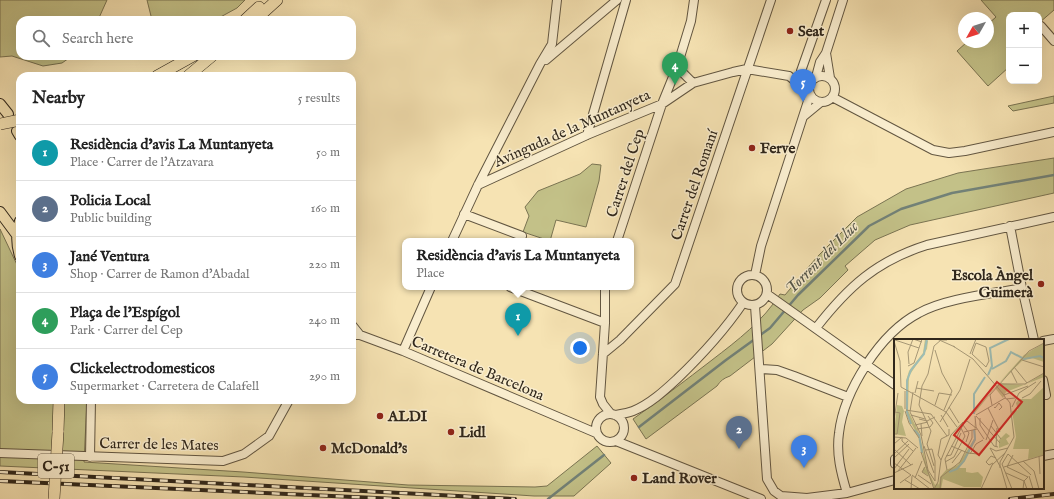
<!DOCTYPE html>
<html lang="en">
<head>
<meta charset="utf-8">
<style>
	body { margin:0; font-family:"IM FELL English",serif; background:#f2f2f2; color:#222 }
	.controls { position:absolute; right:12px; top:12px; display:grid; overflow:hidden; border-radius:8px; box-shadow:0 4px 16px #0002 }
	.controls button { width:36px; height:36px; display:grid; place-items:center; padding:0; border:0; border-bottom:1px solid #e0e0e0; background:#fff; color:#222; font:20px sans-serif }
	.compass { position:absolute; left:958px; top:12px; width:36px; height:36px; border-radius:50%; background:#fff; box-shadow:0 4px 16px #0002; rotate:231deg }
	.you { position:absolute; left:580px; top:348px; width:14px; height:14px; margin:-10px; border:3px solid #fff; border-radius:50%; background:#1a73e8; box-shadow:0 0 0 6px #1a73e833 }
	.badge { display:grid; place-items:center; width:26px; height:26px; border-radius:50%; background:#8f2418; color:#fff; font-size:13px; font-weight:700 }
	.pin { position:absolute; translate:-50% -33px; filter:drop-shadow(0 1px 2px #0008) }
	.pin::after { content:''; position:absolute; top:21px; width:14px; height:12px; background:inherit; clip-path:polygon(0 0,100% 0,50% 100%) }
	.popup { position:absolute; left:402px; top:238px; width:232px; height:52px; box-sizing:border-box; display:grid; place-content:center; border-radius:8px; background:#fff; filter:drop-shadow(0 1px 3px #0005); font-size:13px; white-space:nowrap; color:#767676 }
	.popup b { font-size:15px; color:#222 }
	.popup::after { content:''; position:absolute; left:50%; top:100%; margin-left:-8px; border:8px solid transparent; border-top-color:#fff }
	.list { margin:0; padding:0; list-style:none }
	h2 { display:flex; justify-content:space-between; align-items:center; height:52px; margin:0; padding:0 16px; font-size:17px }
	h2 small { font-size:13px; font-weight:400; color:#767676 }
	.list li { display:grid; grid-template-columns:26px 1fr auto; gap:12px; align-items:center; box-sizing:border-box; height:56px; padding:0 16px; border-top:1px solid #e0e0e0 }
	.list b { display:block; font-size:15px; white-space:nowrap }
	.list p { margin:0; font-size:13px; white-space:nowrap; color:#767676 }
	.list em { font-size:13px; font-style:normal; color:#767676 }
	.icon { flex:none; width:22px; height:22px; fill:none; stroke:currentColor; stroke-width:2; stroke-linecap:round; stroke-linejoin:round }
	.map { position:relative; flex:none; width:1054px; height:499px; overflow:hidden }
	.search { position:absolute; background:#fff; box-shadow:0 4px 16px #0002; left:16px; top:16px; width:340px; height:44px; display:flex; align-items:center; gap:10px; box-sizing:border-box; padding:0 14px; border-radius:12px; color:#767676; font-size:15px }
	.panel { position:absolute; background:#fff; box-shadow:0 4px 16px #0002; left:16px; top:72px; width:340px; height:332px; border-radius:12px }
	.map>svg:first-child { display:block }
	.green { fill:#c3c188; stroke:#7a7452 }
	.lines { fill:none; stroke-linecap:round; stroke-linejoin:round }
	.stream { stroke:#728177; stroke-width:2.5 }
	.minor-casing { stroke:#625641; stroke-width:10 }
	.major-casing { stroke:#30271b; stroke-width:12 }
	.highway-casing { stroke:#30271b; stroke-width:12 }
	.minor { stroke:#f9edce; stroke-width:8 }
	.major { stroke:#f6e3b3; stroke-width:10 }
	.highway { stroke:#f6e3b3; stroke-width:11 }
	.rail-casing { stroke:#30271b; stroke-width:4 }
	.rail { stroke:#f9edce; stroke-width:2.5; stroke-dasharray:8; stroke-linecap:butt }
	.highway-bridge-casing { stroke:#30271b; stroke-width:12; stroke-linecap:butt }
	.highway-bridge { stroke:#f6e3b3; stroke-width:11 }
	.poi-dot { fill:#8f2418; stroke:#f9edce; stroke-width:1.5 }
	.labels { text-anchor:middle; stroke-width:3; stroke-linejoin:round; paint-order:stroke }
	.shield { fill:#f9edce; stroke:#6c6251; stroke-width:1 }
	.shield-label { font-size:14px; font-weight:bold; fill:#30271b }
	.poi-label { font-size:15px; font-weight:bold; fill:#30271b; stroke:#f9edce; text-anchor:start }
	.street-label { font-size:15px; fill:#30271b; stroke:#f9edce }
	.water-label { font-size:16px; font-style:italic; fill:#515449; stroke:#f9edce }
	.inset-river { fill:none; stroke:#9ebdb4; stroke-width:2 }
	.inset-road { fill:none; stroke:#a79876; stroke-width:1 }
	.view { fill:#d62828; fill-opacity:0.15; stroke:#d62828; stroke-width:2 }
	.inset-edge { fill:none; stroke:#30271b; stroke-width:2 }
</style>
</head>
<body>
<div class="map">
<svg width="1054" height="499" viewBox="0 0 1054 499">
	<rect width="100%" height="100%" fill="#f6e3b3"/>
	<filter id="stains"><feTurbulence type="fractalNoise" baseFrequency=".005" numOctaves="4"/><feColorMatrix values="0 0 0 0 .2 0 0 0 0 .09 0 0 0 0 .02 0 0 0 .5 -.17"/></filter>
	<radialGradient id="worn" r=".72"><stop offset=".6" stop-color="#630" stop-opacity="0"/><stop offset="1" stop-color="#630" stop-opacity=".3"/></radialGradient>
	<path class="green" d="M0,0H107L98,20H20V56H72L62,63L43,66L12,56L0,57Z
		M147,0H245L237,8L215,20H152Z
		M981,0H1054V10L1039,23V15H1009V67L988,86L957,51L967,42H988V24L996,17Z
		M1054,96V103L1013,111L1008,106Z
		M1054,158V193L910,225L875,240L845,266L848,270L820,298L803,310L772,344L730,376C724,378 720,381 717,386L646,439L633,419C660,400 686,380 712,360C738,340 763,321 780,294L785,295L817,257L857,217L906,189L958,173Z
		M592,164L601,165L599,181L586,227L556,220L550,241L523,232L529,216L525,207L538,191L580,174Z
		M0,229L20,271V400H87L84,462L243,472L408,485L535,487L547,486L597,446L611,463L574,496H534L244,477L0,466Z"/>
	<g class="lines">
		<path class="stream" d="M759,336L770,328L798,295L869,226L901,209L952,193L1054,175
			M639,427L726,360L755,339
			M548,499L604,455"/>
		<defs>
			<path id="minor" d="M1041,26L1054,41
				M826,53L830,78
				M546,60L617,0
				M677,67L693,83
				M801,71L826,0
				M809 89a13 13 0 1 1 26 0a13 13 0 1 1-26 0Z
				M816,77L820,62L826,53L843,0
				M832,97L933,150L949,153L965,151L1054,132
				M804,116L821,102
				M587,135L626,0
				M478,185L587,135L662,104L693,83L733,72L747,69L789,76L809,92
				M464,214L522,236
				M1010,226L1022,288L1034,340
				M452,241L478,185L540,64L552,44L557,0
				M617,241L662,104L677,67L691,21L694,0
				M737 290a15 15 0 1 1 30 0a15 15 0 1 1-30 0Z
				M755,275L761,246L810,95
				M510,287L605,323
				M605,287V323L600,397L603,404L611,414
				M767,294L895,385
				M755,306L767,479L774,491L781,496L807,498L847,493L895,480
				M352,325L360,335
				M816,328C848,287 876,261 927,245L1054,217
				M352,335H360L403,351L596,433
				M1043,341L1054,339
				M403,351L431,287
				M603,354L620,340L675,284L771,0
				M760,369L777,370L794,376L848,397
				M1043,380L1046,395
				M596 428a14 14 0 1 1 28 0a14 14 0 1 1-28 0Z
				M615,415C621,414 628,413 633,411C650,404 664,391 677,379C702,355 724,331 743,303
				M616,441L761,499
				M0,453L223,461L244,454L269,436L289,400
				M1043,456L1054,454
				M90,457L91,400
				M895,459V464
				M847,493C841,473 836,454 839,433C844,391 880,333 919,313C946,298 991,294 1022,288"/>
			<path id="major" d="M0,104L8,114
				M17,131L20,136
				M0,212L17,235
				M20,221C16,233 16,243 20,256"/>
			<path id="highway" d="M245,20L259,7
				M255,20L277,0
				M157,76L193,56
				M188,76L212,56
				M58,432L59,400"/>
		</defs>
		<use href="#minor" class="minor-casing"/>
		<use href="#major" class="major-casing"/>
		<use href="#highway" class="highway-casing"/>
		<use href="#minor" class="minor"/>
		<use href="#major" class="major"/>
		<use href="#highway" class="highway"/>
		<defs>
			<path id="rail" d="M0,472L515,499
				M0,481L398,499
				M1010,499L1054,494"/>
		</defs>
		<use href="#rail" class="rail-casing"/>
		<use href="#rail" class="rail"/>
		<defs>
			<path id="highway-bridge" d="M0,124L20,120
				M54,499L58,432"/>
		</defs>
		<use href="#highway-bridge" class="highway-bridge-casing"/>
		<use href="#highway-bridge" class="highway-bridge"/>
	</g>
	<g class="poi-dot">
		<circle cx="790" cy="31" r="4"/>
		<circle cx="752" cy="148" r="4"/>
		<circle cx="1041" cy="284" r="4"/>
		<circle cx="380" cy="416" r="4"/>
		<circle cx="451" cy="432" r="4"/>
		<circle cx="323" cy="448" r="4"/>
		<circle cx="634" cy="478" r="4"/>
	</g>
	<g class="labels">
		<rect class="shield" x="38" y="454" width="36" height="24" rx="3"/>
		<g class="shield-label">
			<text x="56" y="471">C-51</text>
		</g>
		<g class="poi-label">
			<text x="798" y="36">Seat</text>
			<text x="760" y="153">Ferve</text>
			<text x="1033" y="280" text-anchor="end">Escola Àngel<tspan x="1033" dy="17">Guimerà</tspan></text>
			<text x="388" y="421">ALDI</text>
			<text x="459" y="437">Lidl</text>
			<text x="331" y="453">McDonald's</text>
			<text x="642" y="483">Land Rover</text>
		</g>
		<g class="street-label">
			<text transform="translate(572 128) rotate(-24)" y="5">Avinguda de la Muntanyeta</text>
			<text transform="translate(625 173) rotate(-72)" y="5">Carrer del Cep</text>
			<text transform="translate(694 185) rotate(-71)" y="5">Carrer del Romaní</text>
			<text transform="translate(478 368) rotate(23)" y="5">Carretera de Barcelona</text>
			<text transform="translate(159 444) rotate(1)" y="5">Carrer de les Mates</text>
		</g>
		<g class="water-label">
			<text transform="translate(821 257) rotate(-45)" y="6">Torrent del Lluc</text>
		</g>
	</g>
	<g transform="translate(894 339)">
		<rect width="150" height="150" fill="#f6e3b3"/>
		<path d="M31,0L34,2L33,10L15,37L14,71L25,94L34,132L41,146L44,144L45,146L46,138L52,131L64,126L80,100L81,78L82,101L65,129H72V133L78,134L84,133L89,138L87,148H70L49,140L47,150H41L34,136L28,133L30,128L32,131L25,98L13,77L12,42L15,32L29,14ZM150,4V23L138,19L129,21L105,44L131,46L150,34V38L112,53L109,59L101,49L80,75V72L130,16ZM150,48V116L134,120L135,110H119L122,98L118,72L124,71L122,64L125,60H137ZM3,66L8,67L10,72L8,83L12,97L0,95ZM112,94L116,97L112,100L115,105L105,109V101Z" fill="#c3c188"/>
		<path class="inset-river" d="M98,30L112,22L117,13L130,20L146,17L150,19M94,36L98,27L96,9L115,0M80,75V55L91,38M17,85L13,73V42L17,31L30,15L33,0M20,91L25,96L28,114M55,133L63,130L70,122L81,100L80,91"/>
		<path class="inset-road" d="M43,0L61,8M1,1L25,9M0,2L6,22L7,48L52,73L63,88M82,4L92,8L95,22L92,28L78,15ZM59,7L79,20L110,56M41,11L48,34L58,52L50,71M76,15L82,0M128,21L150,28M15,25L14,13L19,0L28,3M14,27L20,24L28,0M120,28L133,44M117,32L123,44M106,45H131L150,34M22,49L40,52M11,52V70M19,53L16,73L27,96L34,131L41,142M21,54L24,42M121,59L112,60L110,56L134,47M128,59L136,55L147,42M41,66L45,54L58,56M98,66L96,56L135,12L150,4M55,68L65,84M100,68L101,69L105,64L108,68L105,71M118,68L125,54L142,43M94,69L106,93M12,71L37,75L53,97M11,72L15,84L25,99M17,76L31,80M47,76L54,88M82,76L111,59M34,77L39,84L36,88M81,77L82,88L90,100M82,77L106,104M86,79V86L100,107L104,108M25,80L33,82L41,78M0,81L4,54M46,83L66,51L76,20M27,85L28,97M21,86L34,83M69,86L75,94L72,103M97,87L107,100M23,90L36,88M70,93L83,90M0,95H3L6,74L1,73M0,98L12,99L24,109M92,101L99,81M0,105L8,98V102L19,112M33,105L37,92L25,66L28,47L34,35L40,7L47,1H53M33,105L40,127M30,107L40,134M57,107L74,114L84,115M102,108L103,89M96,109L107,129L113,150M96,109L102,112L114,109M0,110L17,126M32,111L38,110L41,122V142M27,113L40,150M0,115L14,102M76,115L82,105L89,101M119,116L113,128L134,138M52,117L57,116L67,94M145,117L146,135M0,119L15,105M47,121L57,96L69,83M47,121L44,116L47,100L55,96V90M129,122L140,132L145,150M51,123L60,118L71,97L67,89M0,124L17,136M58,124L68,111M99,124L95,126L92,123L97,117L102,119M31,128L28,133L34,137M110,128L150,116M106,129V123L120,98L116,64L113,60M0,130L15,110M53,131L51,120L70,84L73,82L82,89M4,132L22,109M0,134L19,125M112,134L130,142L133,150M18,136L36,150M24,136L37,145M135,137L139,150M21,139L28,122M11,141L26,150M6,144L17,136M17,150L18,137M40,150L44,143L47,121M46,150L47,138L66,123L78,99V91M87,150L98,126L111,114M118,150L108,125L114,115L137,136M129,150L130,142L134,138"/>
		<path class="view" d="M103,43L128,63L85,116L60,96Z"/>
		<rect width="150" height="150" class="inset-edge"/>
	</g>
	<rect width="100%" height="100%" filter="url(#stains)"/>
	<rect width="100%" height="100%" fill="url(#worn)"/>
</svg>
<div class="controls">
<button>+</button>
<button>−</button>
</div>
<svg class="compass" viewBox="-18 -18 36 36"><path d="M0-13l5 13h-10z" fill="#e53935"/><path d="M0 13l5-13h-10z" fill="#767676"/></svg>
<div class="you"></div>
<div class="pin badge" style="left:518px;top:336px;background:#0f9aa8">1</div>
<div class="popup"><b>Residència d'avis La Muntanyeta</b>Place</div>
<div class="pin badge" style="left:739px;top:449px;background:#5c6f8a">2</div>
<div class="pin badge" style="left:804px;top:468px;background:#3f7fe0">3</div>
<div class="pin badge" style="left:675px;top:85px;background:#2e9e5b">4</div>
<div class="pin badge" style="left:803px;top:102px;background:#3f7fe0">5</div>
<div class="search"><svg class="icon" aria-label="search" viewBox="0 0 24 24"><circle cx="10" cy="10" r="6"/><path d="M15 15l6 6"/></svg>Search here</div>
<section class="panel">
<h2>Nearby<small>5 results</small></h2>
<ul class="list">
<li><span class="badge" style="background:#0f9aa8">1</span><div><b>Residència d'avis La Muntanyeta</b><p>Place · Carrer de l'Atzavara</p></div><em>50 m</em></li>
<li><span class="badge" style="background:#5c6f8a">2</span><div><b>Policia Local</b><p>Public building</p></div><em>160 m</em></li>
<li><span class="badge" style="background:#3f7fe0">3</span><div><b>Jané Ventura</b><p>Shop · Carrer de Ramon d'Abadal</p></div><em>220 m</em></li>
<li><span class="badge" style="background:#2e9e5b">4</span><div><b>Plaça de l'Espígol</b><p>Park · Carrer del Cep</p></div><em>240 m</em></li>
<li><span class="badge" style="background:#3f7fe0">5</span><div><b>Clickelectrodomesticos</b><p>Supermarket · Carretera de Calafell</p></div><em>290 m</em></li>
</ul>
</section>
</div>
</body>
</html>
